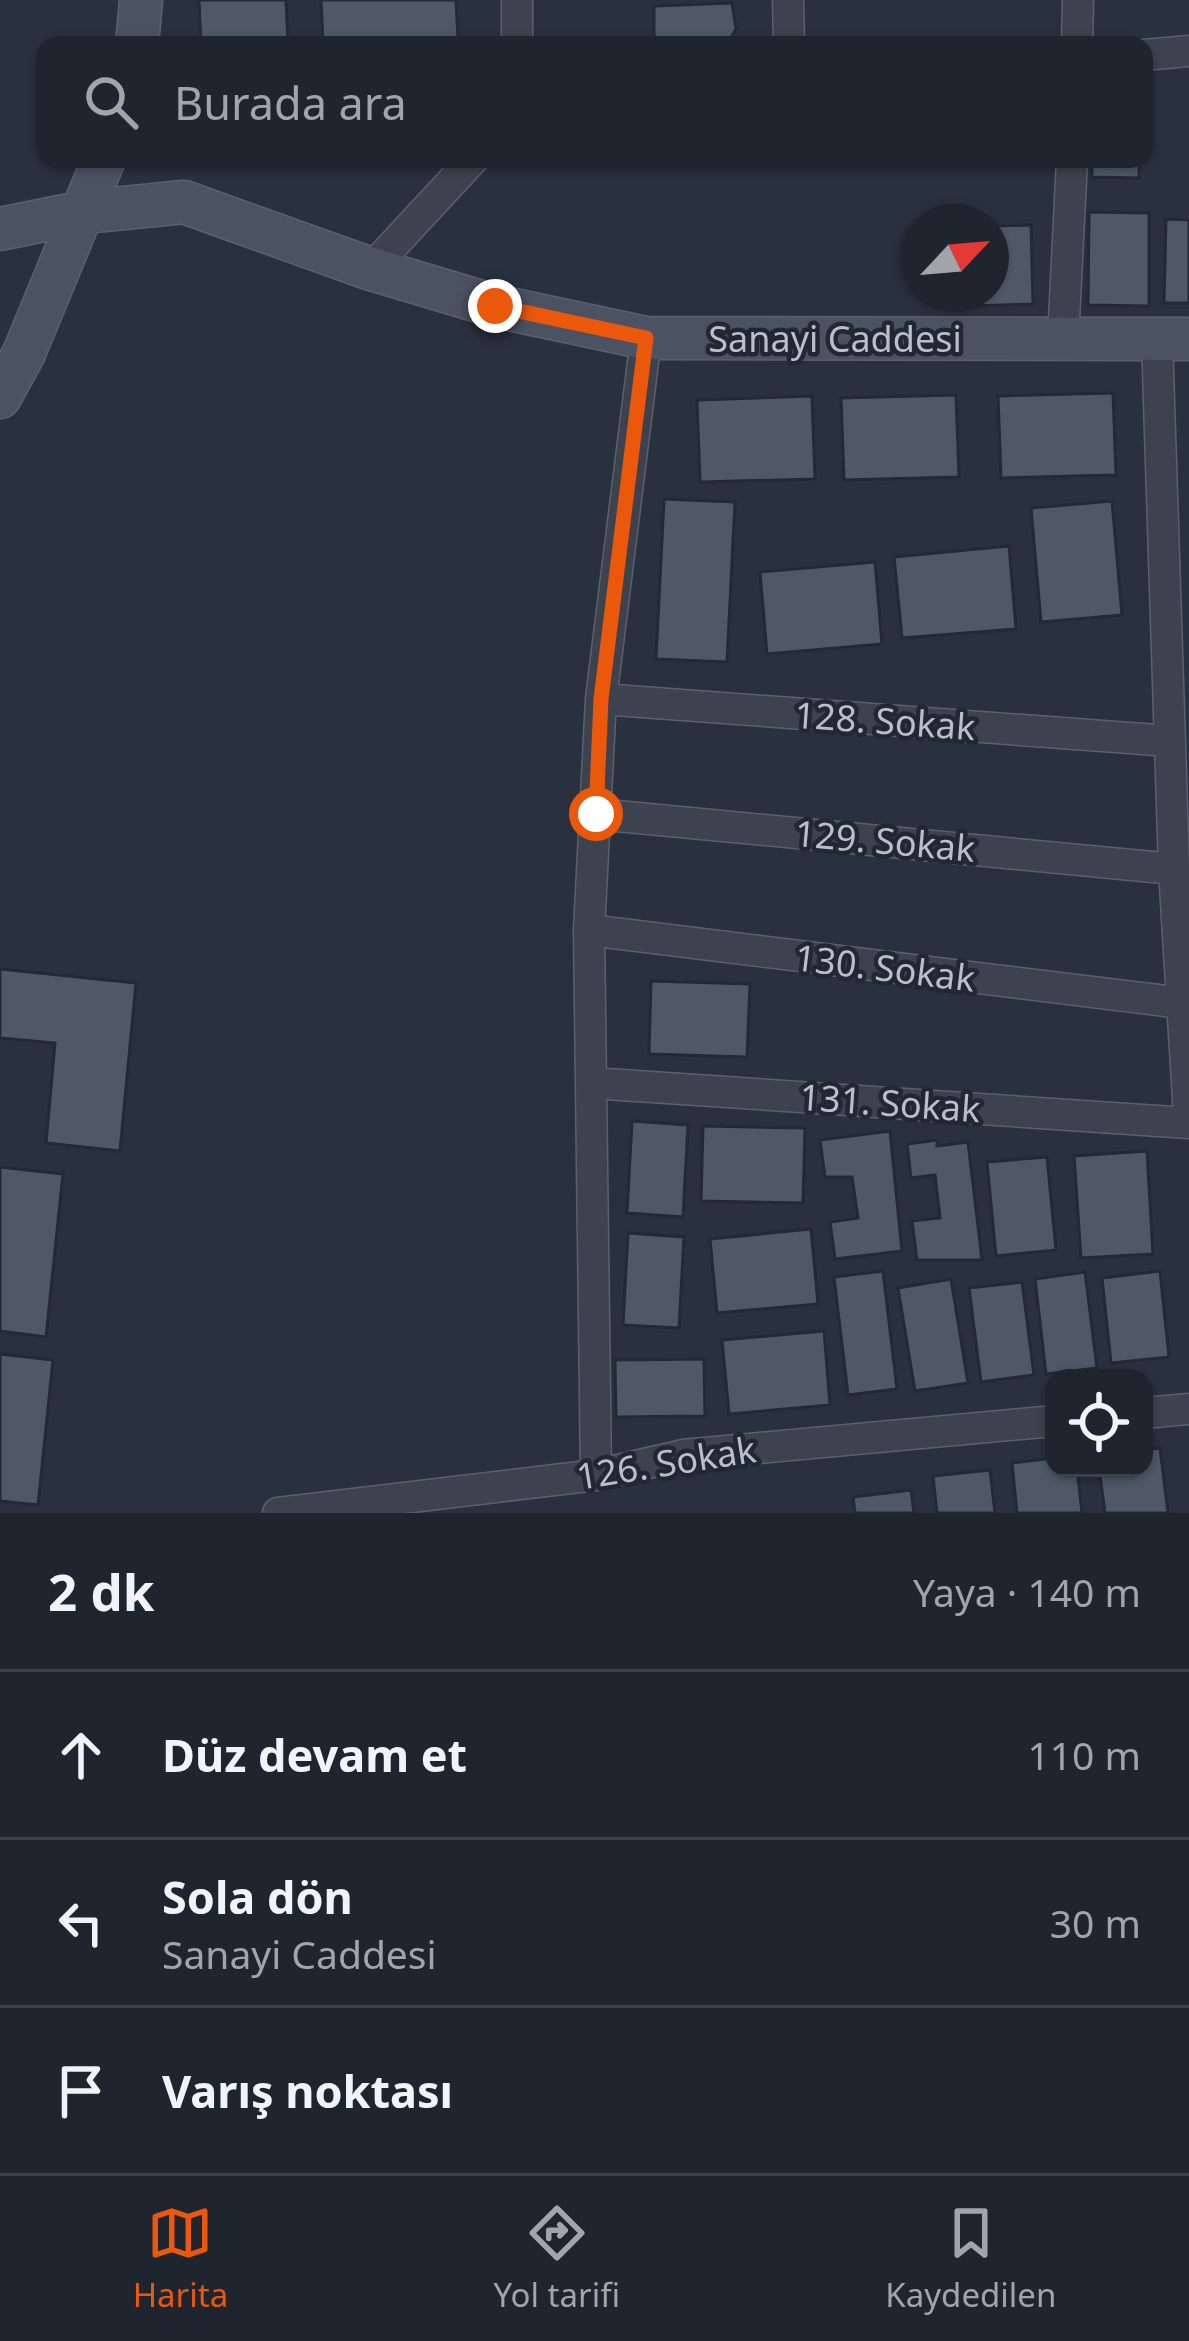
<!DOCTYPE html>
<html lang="tr">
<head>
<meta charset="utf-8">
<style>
	body { margin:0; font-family:"Noto Sans",sans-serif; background:#2c313b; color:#f1f3f6 }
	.controls { position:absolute; right:36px; bottom:36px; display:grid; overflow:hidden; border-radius:24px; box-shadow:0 3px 9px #0004 }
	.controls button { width:108px; height:108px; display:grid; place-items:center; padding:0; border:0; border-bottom:3px solid #3c424b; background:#1f252f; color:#f1f3f6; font:60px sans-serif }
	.compass { position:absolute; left:901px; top:204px; width:108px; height:108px; border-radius:50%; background:#1f252f; box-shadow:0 3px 9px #0004; rotate:64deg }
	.stop { position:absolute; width:36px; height:36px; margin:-27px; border:9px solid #ea580c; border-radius:50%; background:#fff }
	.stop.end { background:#ea580c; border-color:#fff; box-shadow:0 3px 12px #0008 }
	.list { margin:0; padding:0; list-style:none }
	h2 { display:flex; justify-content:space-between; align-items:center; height:156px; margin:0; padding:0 48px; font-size:51px }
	h2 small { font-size:39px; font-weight:400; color:#a1a5aa }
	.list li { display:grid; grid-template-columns:78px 1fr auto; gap:36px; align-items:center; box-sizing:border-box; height:168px; padding:0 48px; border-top:3px solid #3c424b }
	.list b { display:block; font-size:45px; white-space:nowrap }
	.list p { margin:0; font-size:39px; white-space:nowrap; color:#a1a5aa }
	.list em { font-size:39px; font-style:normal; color:#a1a5aa }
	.icon { flex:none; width:66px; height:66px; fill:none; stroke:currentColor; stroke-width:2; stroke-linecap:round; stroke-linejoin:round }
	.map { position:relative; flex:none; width:1189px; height:1513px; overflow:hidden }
	.search { position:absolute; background:#1f252f; box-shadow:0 3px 9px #0004; left:36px; right:36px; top:36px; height:132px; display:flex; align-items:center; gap:30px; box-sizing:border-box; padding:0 42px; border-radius:24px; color:#a1a5aa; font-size:45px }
	.sheet { height:660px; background:#1f252f }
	nav { display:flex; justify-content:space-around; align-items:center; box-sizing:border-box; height:168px; border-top:3px solid #3c424b; background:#1f252f; font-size:33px; color:#a1a5aa }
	nav a { display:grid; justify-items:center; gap:6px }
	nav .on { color:#ea580c }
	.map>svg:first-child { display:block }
	.building { fill:#4f5867; stroke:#232a36; stroke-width:3 }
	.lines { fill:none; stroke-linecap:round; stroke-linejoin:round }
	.street-casing { stroke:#5a616c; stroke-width:33 }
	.secondary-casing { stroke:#5a616c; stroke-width:45 }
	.street { stroke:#3c434f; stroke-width:30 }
	.secondary { stroke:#4b5262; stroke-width:42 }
	.route { stroke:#ea580c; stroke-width:15 }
	.labels { text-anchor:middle; stroke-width:9; stroke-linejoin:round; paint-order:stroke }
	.street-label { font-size:36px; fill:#b9bec9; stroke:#212834 }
</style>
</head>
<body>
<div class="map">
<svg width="1189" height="1513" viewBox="0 0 1189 1513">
	<rect width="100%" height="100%" fill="#29313f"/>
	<path class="building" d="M199,0H286L288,45H201Z
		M321,0H456L458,38L323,43Z
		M732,3L736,29L727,45L654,43V6Z
		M1092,159H1139V178L1092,177Z
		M1089,212L1149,213V306L1088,305Z
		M1166,219L1189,220V303H1164Z
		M1031,225L1033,304L939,307V294H991V226Z
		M1113,393L1116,475L1001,478L998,396Z
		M956,395L959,477L844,480L841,398Z
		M812,396L815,479L700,482L697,400Z
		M664,499L735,502L727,662L656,659Z
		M1112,501L1122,615L1041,622L1031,508Z
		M1009,546L1016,629L902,638L894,557Z
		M875,562L882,644L767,654L760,572Z
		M0,969L136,983L120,1151L46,1143L55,1043L0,1038Z
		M651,981L750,984L747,1057L649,1054Z
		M632,1121L688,1125L683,1217L627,1213Z
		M703,1126L805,1128L803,1203L701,1201Z
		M890,1131L902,1251L835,1259L830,1222L858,1218L852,1177H825L820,1140Z
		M937,1140V1146L968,1142L982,1260H917L912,1221L940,1218L935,1175L911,1178L907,1144Z
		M1147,1151L1153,1254L1081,1258L1074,1156Z
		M1047,1157L1056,1250L996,1256L987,1162Z
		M0,1167L63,1174L46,1337L0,1331Z
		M811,1229L818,1304L717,1313L710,1239Z
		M628,1233L684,1237L679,1328L623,1325Z
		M883,1271L897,1389L848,1395L834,1277Z
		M1160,1271L1169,1357L1111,1363L1102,1278Z
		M1085,1272L1097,1368L1046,1374L1035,1279Z
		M951,1279L968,1383L915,1391L898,1288Z
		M1022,1282L1034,1375L981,1382L969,1288Z
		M824,1331L830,1405L729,1414L722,1340Z
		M0,1354L53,1360L38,1505L0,1501Z
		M704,1359L705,1416L616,1417L615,1360Z
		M1160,1448L1168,1513H1105L1099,1468H1144V1450Z
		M1054,1458V1468H1077L1082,1513H1017L1012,1463Z
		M990,1470L995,1513H937L933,1476Z
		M911,1490L914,1513H855L853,1497Z"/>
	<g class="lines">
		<defs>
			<path id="street" d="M788,0L789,45
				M517,45V0
				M1077,45L1078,0
				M1144,55L1189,51
				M371,269L473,159
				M1063,339L1072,159
				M1157,339L1174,869L1189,1116
				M601,699L1170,741
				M596,814L1174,869
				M589,930L1182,1003
				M591,1083L1189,1123
				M1144,1413L1189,1409
				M596,1475L589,930L601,699L646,338
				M278,1513L596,1475L683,1455L1054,1421"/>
			<path id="secondary" d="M137,45L141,0
				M0,229L84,212L184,202L371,269L495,306L646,338L1189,339
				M0,397L24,353L104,159"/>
		</defs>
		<use href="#street" class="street-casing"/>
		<use href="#secondary" class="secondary-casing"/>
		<use href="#street" class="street"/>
		<use href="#secondary" class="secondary"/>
	</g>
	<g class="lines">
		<path class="route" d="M495,306L646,338L601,699L596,814"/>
	</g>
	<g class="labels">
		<g class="street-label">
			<text x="835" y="352">Sanayi Caddesi</text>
			<text transform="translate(885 721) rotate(4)" y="13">128. Sokak</text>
			<text transform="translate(885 841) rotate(5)" y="13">129. Sokak</text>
			<text transform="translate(885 968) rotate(7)" y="13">130. Sokak</text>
			<text transform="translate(890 1103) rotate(4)" y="13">131. Sokak</text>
			<text transform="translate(666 1463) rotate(-9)" y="13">126. Sokak</text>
		</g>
	</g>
</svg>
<div class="controls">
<button><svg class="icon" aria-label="locate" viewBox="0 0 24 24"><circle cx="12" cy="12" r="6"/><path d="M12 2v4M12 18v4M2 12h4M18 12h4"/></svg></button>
</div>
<svg class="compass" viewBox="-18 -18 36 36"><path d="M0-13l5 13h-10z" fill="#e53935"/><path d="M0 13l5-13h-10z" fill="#a1a5aa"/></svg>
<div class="stop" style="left:596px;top:814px"></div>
<div class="stop end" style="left:495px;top:306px"></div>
<div class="search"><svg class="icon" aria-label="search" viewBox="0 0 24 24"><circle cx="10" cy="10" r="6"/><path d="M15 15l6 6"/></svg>Burada ara</div>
</div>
<section class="sheet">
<h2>2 dk<small>Yaya · 140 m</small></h2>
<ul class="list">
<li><svg class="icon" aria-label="ahead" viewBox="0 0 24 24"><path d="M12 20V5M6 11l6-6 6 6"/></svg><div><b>Düz devam et</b></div><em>110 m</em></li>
<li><svg class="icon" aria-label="left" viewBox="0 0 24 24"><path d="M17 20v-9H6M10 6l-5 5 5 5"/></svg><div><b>Sola dön</b><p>Sanayi Caddesi</p></div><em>30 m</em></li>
<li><svg class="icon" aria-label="arrive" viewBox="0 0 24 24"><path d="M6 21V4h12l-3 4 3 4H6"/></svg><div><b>Varış noktası</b></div></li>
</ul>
</section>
<nav>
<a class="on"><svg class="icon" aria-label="map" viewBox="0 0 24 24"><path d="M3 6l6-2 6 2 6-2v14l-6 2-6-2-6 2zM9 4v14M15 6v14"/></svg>Harita</a>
<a><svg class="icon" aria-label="directions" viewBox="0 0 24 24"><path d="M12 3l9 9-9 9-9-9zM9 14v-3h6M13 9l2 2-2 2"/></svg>Yol tarifi</a>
<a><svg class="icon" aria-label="saved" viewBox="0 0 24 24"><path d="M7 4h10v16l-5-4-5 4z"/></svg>Kaydedilen</a>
</nav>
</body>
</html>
